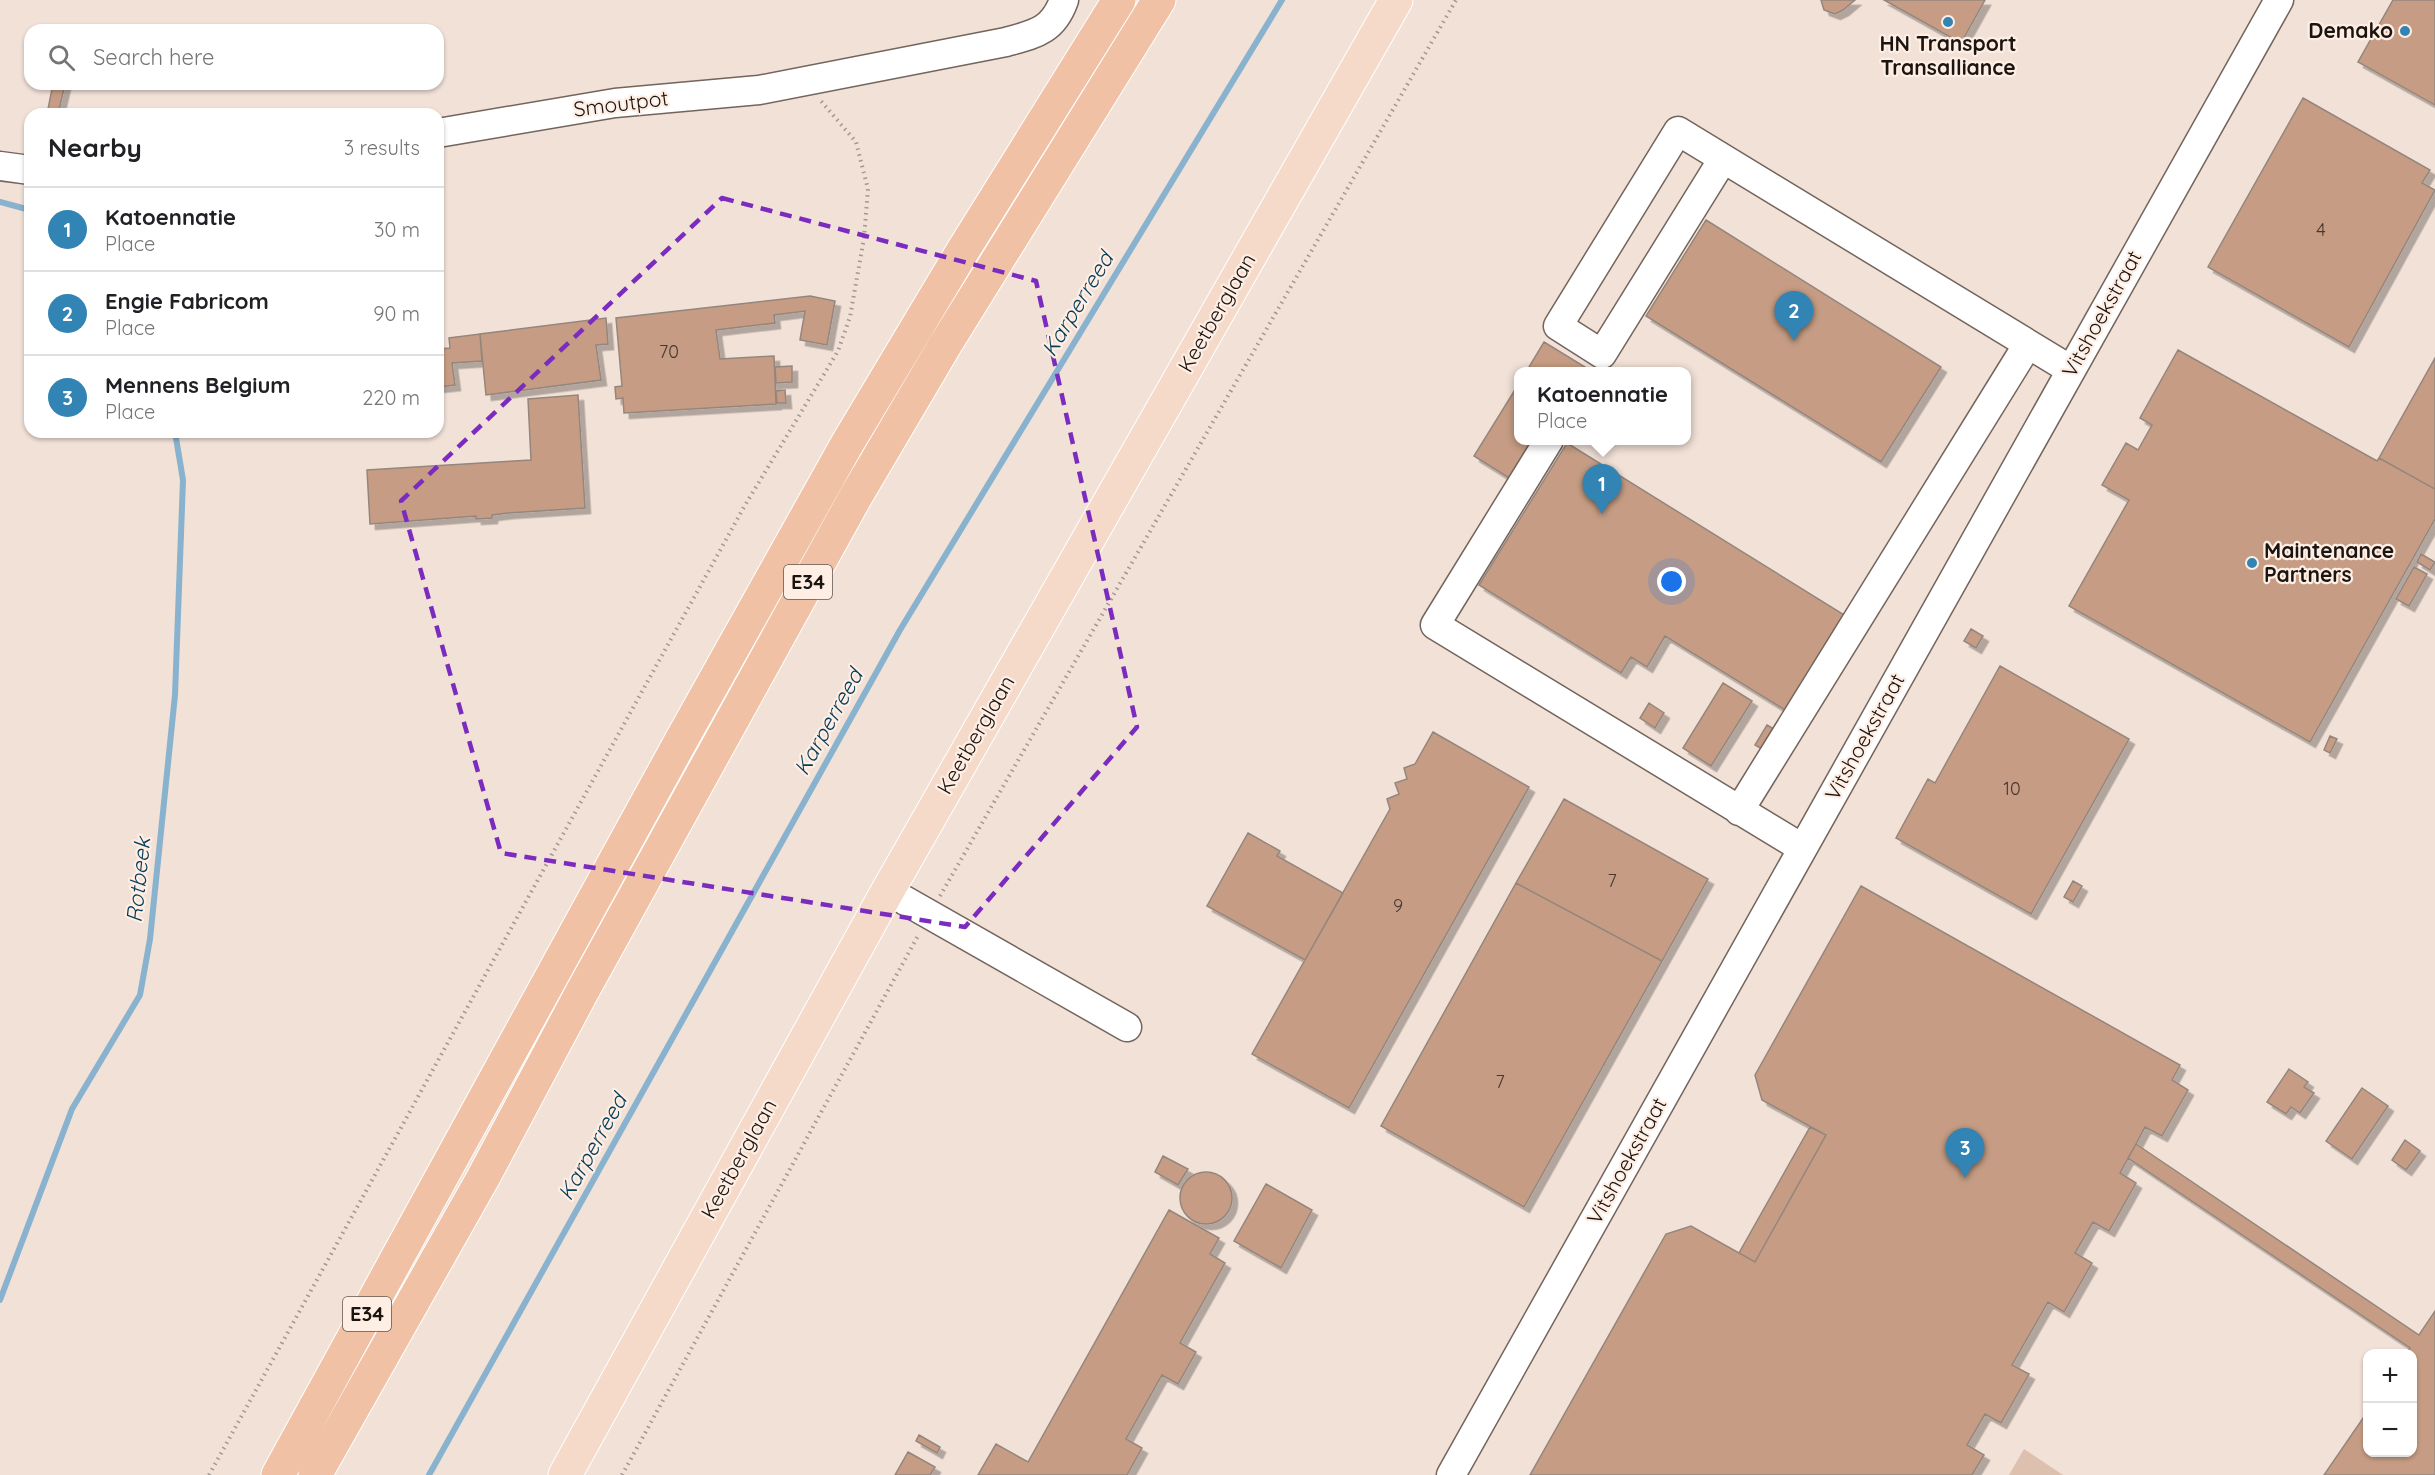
<!DOCTYPE html>
<html lang="en">
<head>
<meta charset="utf-8">
<style>
	body { margin:0; font-family:Quicksand,sans-serif; background:#f6f6f6; color:#202124 }
	.controls { position:absolute; right:18px; bottom:18px; display:grid; overflow:hidden; border-radius:12px; box-shadow:0 2px 4px #0004 }
	.controls button { width:54px; height:54px; display:grid; place-items:center; padding:0; border:0; border-bottom:2px solid #e0e0e0; background:#fff; color:#202124; font:30px sans-serif }
	.you { position:absolute; left:1672px; top:582px; width:21px; height:21px; margin:-15px; border:4px solid #fff; border-radius:50%; background:#1a73e8; box-shadow:0 0 0 9px #1a73e833 }
	.badge { display:grid; place-items:center; width:39px; height:39px; border-radius:50%; background:#3184b4; color:#fff; font-size:20px; font-weight:700 }
	.pin { position:absolute; translate:-50% -50px; filter:drop-shadow(0 2px 3px #0008) }
	.pin::after { content:''; position:absolute; top:32px; width:21px; height:18px; background:inherit; clip-path:polygon(0 0,100% 0,50% 100%) }
	.popup { position:absolute; left:1514px; top:367px; width:177px; height:78px; box-sizing:border-box; display:grid; place-content:center; border-radius:12px; background:#fff; filter:drop-shadow(0 2px 4px #0005); font-size:20px; white-space:nowrap; color:#757577 }
	.popup b { font-size:22px; color:#202124 }
	.popup::after { content:''; position:absolute; left:50%; top:100%; margin-left:-12px; border:12px solid transparent; border-top-color:#fff }
	.list { margin:0; padding:0; list-style:none }
	h2 { display:flex; justify-content:space-between; align-items:center; height:78px; margin:0; padding:0 24px; font-size:26px }
	h2 small { font-size:20px; font-weight:400; color:#757577 }
	.list li { display:grid; grid-template-columns:39px 1fr auto; gap:18px; align-items:center; box-sizing:border-box; height:84px; padding:0 24px; border-top:2px solid #e0e0e0 }
	.list b { display:block; font-size:22px; white-space:nowrap }
	.list p { margin:0; font-size:20px; white-space:nowrap; color:#757577 }
	.list em { font-size:20px; font-style:normal; color:#757577 }
	.icon { flex:none; width:33px; height:33px; fill:none; stroke:currentColor; stroke-width:2; stroke-linecap:round; stroke-linejoin:round }
	.map { position:relative; flex:none; width:2435px; height:1475px; overflow:hidden }
	.search { position:absolute; background:#fff; box-shadow:0 2px 4px #0004; left:24px; top:24px; width:420px; height:66px; display:flex; align-items:center; gap:15px; box-sizing:border-box; padding:0 21px; border-radius:18px; color:#757577; font-size:22px }
	.panel { position:absolute; background:#fff; box-shadow:0 2px 4px #0004; left:24px; top:108px; width:420px; height:330px; border-radius:18px }
	.map>svg:first-child { display:block }
	.green { fill:#ddc0ae }
	.lines { fill:none; stroke-linecap:round; stroke-linejoin:round }
	.stream { stroke:#88b2ce; stroke-width:6 }
	.building { fill:#c69d84; stroke:#95867d; stroke-width:1.5; filter:url(#shadow) }
	.minor-casing { stroke:#73645c; stroke-width:31 }
	.major-casing { stroke:#fff; stroke-width:35 }
	.highway-casing { stroke:#fff; stroke-width:35 }
	.path { stroke:#a49790; stroke-width:4; stroke-dasharray:1.5 4.5; stroke-linecap:butt }
	.minor { stroke:#fff; stroke-width:28 }
	.major { stroke:#f6dac9; stroke-width:33 }
	.highway { stroke:#f0c1a5; stroke-width:33 }
	.marked { fill:none; stroke:#7b2cbf; stroke-width:4.5; stroke-dasharray:12 8; stroke-linejoin:round }
	.poi-dot { fill:#3184b4; stroke:#ffeee4; stroke-width:2 }
	.labels { text-anchor:middle; stroke-width:4.5; stroke-linejoin:round; paint-order:stroke }
	.number-label { font-size:18px; fill:#46372e }
	.shield { fill:#ffeee4; stroke:#5f5651; stroke-width:1.5 }
	.shield-label { font-size:20px; font-weight:bold; fill:#1b1512 }
	.poi-label { font-size:21px; font-weight:bold; fill:#1b1512; stroke:#ffeee4; text-anchor:end }
	.street-label { font-size:21px; fill:#1b1512; stroke:#ffeee4 }
	.water-label { font-size:22px; font-style:italic; fill:#043b58; stroke:#ffeee4 }
</style>
</head>
<body>
<div class="map">
<svg width="2435" height="1475" viewBox="0 0 2435 1475">
	<defs>
		<filter id="shadow"><feDropShadow dx="5.5" dy="5.5" stdDeviation="0" flood-color="#0004"/></filter>
	</defs>
	<rect width="100%" height="100%" fill="#f1e1d7"/>
	<path class="green" d="M2024,1449L2063,1475H2009Z"/>
	<g class="lines">
		<path class="stream" d="M0,202L30,210
			M0,1300L72,1109L140,995L150,939L175,695L183,480L175,432
			M429,1475L900,630L1282,0"/>
	</g>
	<path class="building" d="M1821,0H1855L1843,10L1835,14L1824,10Z
		M1884,0H1985L1961,43Z
		M2393,0H2435V105L2358,62Z
		M53,84H65L58,114H47Z
		M2303,98L2430,170L2422,183L2435,190L2349,347L2208,267Z
		M1706,220L1941,367L1881,462L1646,316Z
		M810,296L835,301L827,345L800,340L805,311L774,315L775,323L716,330L720,359L774,356L776,404L624,413L623,398L616,399L615,387L622,386L616,318Z
		M606,318L608,344L596,345L601,380L486,395L480,334Z
		M480,334L482,361L452,363L455,385L438,387V349L450,348L449,338Z
		M1544,342L1585,367L1582,372H1526Z
		M2178,350L2377,461L2379,458L2435,489V519L2310,742L2069,606L2129,500L2102,485L2126,443L2138,450L2152,425L2140,418Z
		M2435,358V489L2379,458Z
		M792,366V382L776,383L775,367Z
		M1518,385V440H1539L1514,481L1474,456Z
		M785,390L786,403H777L776,391Z
		M578,395L585,508L508,513L492,515V518L476,519V516L370,524L367,470L531,460L528,399Z
		M1567,443L1849,618L1790,713L1665,636L1647,667L1631,657L1621,673L1479,585Z
		M2421,554L2435,562L2430,570L2417,562Z
		M2414,567L2427,574L2409,606L2396,599Z
		M1971,629L1983,636L1976,648L1964,641Z
		M2000,666L2129,739L2031,914L1896,838L1928,779L1935,783Z
		M1723,683L1752,701L1711,766L1683,748Z
		M1649,703L1664,713L1655,728L1640,718Z
		M1767,725L1774,729L1762,749L1755,745Z
		M1433,732L1529,787L1349,1108L1252,1054L1390,809L1387,799L1399,794L1395,783L1407,779L1404,768L1415,764Z
		M2330,736L2337,739L2330,753L2324,750Z
		M1564,799L1708,879L1662,961L1516,883Z
		M1248,833L1280,851L1277,856L1343,893L1305,960L1207,906Z
		M2073,881L2082,886L2073,902L2064,897Z
		M1516,883L1662,961L1524,1207L1381,1126Z
		M1861,886L2180,1065L2172,1080L2188,1090L2162,1136L2145,1127L2136,1144L2120,1173L2136,1183L2109,1231L2093,1222L2075,1253L2092,1263L2064,1312L2048,1302L2012,1365L2029,1374L2001,1423L1985,1414L1967,1445L1984,1455L1972,1475H1530L1666,1234L1691,1226L1755,1262L1826,1135L1762,1100L1755,1075Z
		M2289,1069L2308,1082L2304,1087L2314,1093L2300,1113L2291,1107L2286,1114L2267,1102Z
		M2362,1088L2388,1106L2352,1159L2326,1141Z
		M1810,1127L1826,1135L1755,1262L1739,1253Z
		M2405,1140L2420,1151L2406,1170L2392,1160Z
		M2136,1144L2419,1335L2435,1311V1475H2324L2368,1411V1452H2412V1354H2406L2410,1348L2128,1158Z
		M1163,1156L1188,1169L1178,1185L1155,1172Z
		M1180 1198a26 26 0 1 1 52 0a26 26 0 1 1-52 0Z
		M1266,1184L1312,1210L1281,1268L1234,1241Z
		M1169,1210L1219,1238L1210,1254L1225,1263L1180,1343L1196,1352L1178,1384L1162,1375L1126,1439L1142,1448L1127,1475H978L996,1444L1028,1462Z
		M919,1435L940,1447L937,1453L916,1441Z
		M908,1452L935,1467L930,1475H895Z"/>
	<g class="lines">
		<defs>
			<path id="minor" d="M438,133L615,103L759,90L1006,42C1035,34 1053,31 1064,0
				M1723,159L1602,354L1558,326L1678,131L2071,370
				M0,166L30,170
				M1549,440L1435,625L1802,848
				M1739,811L2028,344
				M904,900L1127,1027
				M1451,1475L2279,0"/>
			<path id="major" d="M565,1475L887,892L1396,0"/>
			<path id="highway" d="M278,1475L683,737L847,444L962,252L1119,0
				M315,1475L483,1178L582,992L856,496L945,345L1159,0"/>
		</defs>
		<use href="#minor" class="minor-casing"/>
		<use href="#major" class="major-casing"/>
		<use href="#highway" class="highway-casing"/>
		<path class="path" d="M940,896L1456,0
			M209,1475L744,507L838,351L850,317L864,238L868,189L856,142L821,101
			M622,1475L919,934"/>
		<use href="#minor" class="minor"/>
		<use href="#major" class="major"/>
		<use href="#highway" class="highway"/>
	</g>
	<path class="marked" d="M722,198L1036,281L1137,727L965,927L501,853L401,501Z"/>
	<g class="poi-dot">
		<circle cx="1948" cy="22" r="6"/>
		<circle cx="2405" cy="31" r="6"/>
		<circle cx="2252" cy="563" r="6"/>
	</g>
	<g class="labels">
		<g class="number-label">
			<text x="2321" y="236">4</text>
			<text x="669" y="358">70</text>
			<text x="2012" y="795">10</text>
			<text x="1612" y="887">7</text>
			<text x="1398" y="912">9</text>
			<text x="1500" y="1088">7</text>
		</g>
		<g class="shield">
			<rect x="784" y="565" width="48" height="34" rx="4.5"/>
			<rect x="343" y="1297" width="48" height="34" rx="4.5"/>
		</g>
		<g class="shield-label">
			<text x="808" y="589">E34</text>
			<text x="367" y="1321">E34</text>
		</g>
		<g class="poi-label">
			<text x="2393" y="38">Demako</text>
			<text x="1948" y="51" text-anchor="middle">HN Transport<tspan x="1948" dy="24">Transalliance</tspan></text>
			<text x="2264" y="558" text-anchor="start">Maintenance<tspan x="2264" dy="24">Partners</tspan></text>
		</g>
		<g class="street-label">
			<text transform="translate(621 104) rotate(-7)" y="7">Smoutpot</text>
			<text transform="translate(1217 313) rotate(-60)" y="7">Keetberglaan</text>
			<text transform="translate(2102 314) rotate(-61)" y="7">Vitshoekstraat</text>
			<text transform="translate(976 735) rotate(-60)" y="7">Keetberglaan</text>
			<text transform="translate(1865 737) rotate(-61)" y="7">Vitshoekstraat</text>
			<text transform="translate(739 1159) rotate(-61)" y="7">Keetberglaan</text>
			<text transform="translate(1627 1161) rotate(-61)" y="7">Vitshoekstraat</text>
		</g>
		<g class="water-label">
			<text transform="translate(1077 304) rotate(-59)" y="8">Karperreed</text>
			<text transform="translate(828 722) rotate(-61)" y="8">Karperreed</text>
			<text transform="translate(138 880) rotate(-84)" y="8">Rotbeek</text>
			<text transform="translate(592 1147) rotate(-61)" y="8">Karperreed</text>
		</g>
	</g>
</svg>
<div class="controls">
<button>+</button>
<button>−</button>
</div>
<div class="you"></div>
<div class="pin badge" style="left:1602px;top:514px">1</div>
<div class="popup"><b>Katoennatie</b>Place</div>
<div class="pin badge" style="left:1794px;top:341px">2</div>
<div class="pin badge" style="left:1965px;top:1178px">3</div>
<div class="search"><svg class="icon" aria-label="search" viewBox="0 0 24 24"><circle cx="10" cy="10" r="6"/><path d="M15 15l6 6"/></svg>Search here</div>
<section class="panel">
<h2>Nearby<small>3 results</small></h2>
<ul class="list">
<li><span class="badge">1</span><div><b>Katoennatie</b><p>Place</p></div><em>30 m</em></li>
<li><span class="badge">2</span><div><b>Engie Fabricom</b><p>Place</p></div><em>90 m</em></li>
<li><span class="badge">3</span><div><b>Mennens Belgium</b><p>Place</p></div><em>220 m</em></li>
</ul>
</section>
</div>
</body>
</html>
